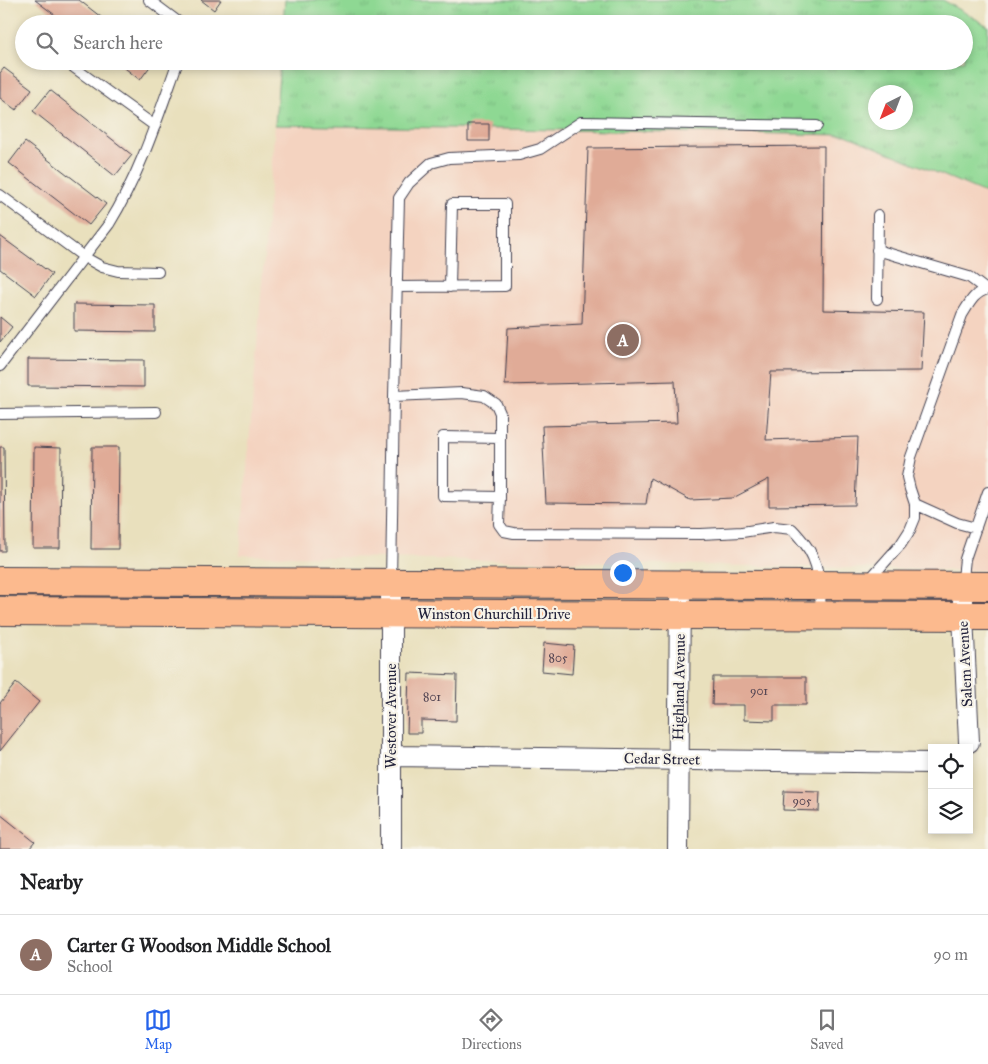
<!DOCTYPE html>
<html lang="en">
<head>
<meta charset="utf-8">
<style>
	body { margin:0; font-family:"IM FELL Great Primer",serif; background:#f6f6f6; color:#202124 }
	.controls { position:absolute; right:15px; bottom:15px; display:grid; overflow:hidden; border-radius:0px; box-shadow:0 2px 8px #0003 }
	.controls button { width:45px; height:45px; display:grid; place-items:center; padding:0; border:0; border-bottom:1px solid #e0e0e0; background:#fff; color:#202124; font:25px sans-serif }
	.compass { position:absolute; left:868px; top:85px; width:45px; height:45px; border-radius:50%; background:#fff; box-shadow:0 2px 8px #0003; rotate:222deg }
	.you { position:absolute; left:622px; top:572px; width:18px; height:18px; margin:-12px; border:4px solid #fff; border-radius:50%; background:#1a73e8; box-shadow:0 0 0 8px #1a73e833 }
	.badge { display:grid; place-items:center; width:32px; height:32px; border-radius:50%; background:#2563eb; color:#fff; font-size:16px; font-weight:700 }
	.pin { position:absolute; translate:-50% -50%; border:2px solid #fff; box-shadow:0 1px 5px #0006 }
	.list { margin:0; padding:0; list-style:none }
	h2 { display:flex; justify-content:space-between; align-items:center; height:65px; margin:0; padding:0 20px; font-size:21px }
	h2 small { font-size:16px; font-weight:400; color:#757577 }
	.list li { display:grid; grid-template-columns:32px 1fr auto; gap:15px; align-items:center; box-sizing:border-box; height:80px; padding:0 20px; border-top:1px solid #e0e0e0 }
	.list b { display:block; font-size:19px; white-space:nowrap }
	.list p { margin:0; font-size:16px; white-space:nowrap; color:#757577 }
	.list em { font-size:16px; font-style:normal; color:#757577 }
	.icon { flex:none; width:28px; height:28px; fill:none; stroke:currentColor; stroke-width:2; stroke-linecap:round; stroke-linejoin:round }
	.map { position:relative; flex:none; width:988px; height:849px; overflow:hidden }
	.search { position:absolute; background:#fff; box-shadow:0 2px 8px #0003; left:15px; right:15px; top:15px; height:55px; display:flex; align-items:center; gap:12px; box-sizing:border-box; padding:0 18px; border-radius:28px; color:#757577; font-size:19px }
	.sheet { height:145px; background:#fff }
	nav { display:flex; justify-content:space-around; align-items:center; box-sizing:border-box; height:70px; border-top:1px solid #e0e0e0; background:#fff; font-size:14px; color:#757577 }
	nav a { display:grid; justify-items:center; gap:2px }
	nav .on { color:#2563eb }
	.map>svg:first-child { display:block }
	.built { fill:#f4d3c0; fill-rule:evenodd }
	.park { fill:url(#park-tufts); stroke:#587d67; fill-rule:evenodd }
	.building { fill:#e0ab97 }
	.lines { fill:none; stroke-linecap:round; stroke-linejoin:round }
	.service-casing { stroke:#403e4e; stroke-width:12 }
	.minor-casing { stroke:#403e4e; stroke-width:22 }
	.trunk-casing { stroke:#403e4e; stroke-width:30 }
	.service { stroke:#fff; stroke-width:10 }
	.minor { stroke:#fff; stroke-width:20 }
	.trunk { stroke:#fcba8e; stroke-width:28 }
	.labels { text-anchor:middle; stroke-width:4.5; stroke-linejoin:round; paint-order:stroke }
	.number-label { font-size:12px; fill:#524452 }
	.street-label { font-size:15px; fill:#22223b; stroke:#f7f3e8 }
</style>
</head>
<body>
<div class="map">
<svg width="988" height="849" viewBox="0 0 988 849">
	<defs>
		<pattern id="park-tufts" width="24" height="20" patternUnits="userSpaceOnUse" patternTransform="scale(1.25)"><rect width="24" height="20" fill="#8ed893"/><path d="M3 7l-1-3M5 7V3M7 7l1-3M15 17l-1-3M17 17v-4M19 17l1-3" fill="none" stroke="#7ab980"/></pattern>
	</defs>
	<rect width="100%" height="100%" fill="#f7f3e8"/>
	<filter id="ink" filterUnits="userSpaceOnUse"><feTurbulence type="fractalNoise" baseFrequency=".02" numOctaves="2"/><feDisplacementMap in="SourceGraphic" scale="10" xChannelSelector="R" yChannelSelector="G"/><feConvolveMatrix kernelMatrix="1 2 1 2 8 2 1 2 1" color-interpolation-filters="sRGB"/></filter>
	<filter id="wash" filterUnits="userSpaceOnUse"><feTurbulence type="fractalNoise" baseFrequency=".0096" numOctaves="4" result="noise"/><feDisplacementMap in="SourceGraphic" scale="20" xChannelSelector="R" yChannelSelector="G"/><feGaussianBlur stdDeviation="1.12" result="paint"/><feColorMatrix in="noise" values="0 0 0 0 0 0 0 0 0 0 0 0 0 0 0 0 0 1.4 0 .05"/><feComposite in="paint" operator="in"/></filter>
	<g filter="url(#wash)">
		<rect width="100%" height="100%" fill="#e9e0bd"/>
		<path class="built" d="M285,0H943L988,26V571L240,555L280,61H964V24H283ZM876,92H906V122H876Z"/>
		<path class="park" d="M285,0H943L988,26V194L846,135L275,125L280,61H964V24H283ZM876,92H906V122H876Z"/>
		<g id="blocks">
			<path class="building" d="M35,0H79L110,24H67Z
				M201,0H221L214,10Z
				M116,61H154L140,80Z
				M4,68L32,89L16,110L0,98V73Z
				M50,90L132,155L115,176L33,111Z
				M468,124H489V141H468Z
				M25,142L106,204L89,225L9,163Z
				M824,146L823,310L924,312L921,371L771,372L766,440L858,437L855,505L769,506V479L733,498L690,500L650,478L646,504L546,503L542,426L677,423L675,381L505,385L508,328L582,324L588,148Z
				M0,236L52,274L36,296L0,269Z
				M74,304L155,305V332L74,331Z
				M0,317L12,327L0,342Z
				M28,359L144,360V387L28,386Z
				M0,447H4L5,551H0Z
				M34,447L61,448L60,548H33Z
				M92,447H119L118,549H91Z
				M544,643L574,646L572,674L542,671Z
				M409,673L457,675L456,721L421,720V733H407Z
				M713,677H806V705H774V721L744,720V705H712Z
				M16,683L39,702L0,751V703Z
				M784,791L820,792L819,811L783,810Z
				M0,814L35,842L29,849H0Z"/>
		</g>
	</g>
	<g filter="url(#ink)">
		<use href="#blocks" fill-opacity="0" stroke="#403e4e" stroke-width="1"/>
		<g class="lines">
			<defs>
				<path id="service" d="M149,0L181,24
					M65,61L155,126
					M0,195L84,257L102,267L118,271L158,272
					M877,250L969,277L985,289
					M397,287L505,286V204H452L450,287
					M877,299L878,215
					M0,366L109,224C140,174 158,117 178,61
					M394,396L462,393L484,396L496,404L500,413V438
					M0,414L156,412
					M443,437L500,438V497L443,496Z
					M500,497L499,524L504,531L514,533L701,534L742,532L774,527L792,529C797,534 801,539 805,544C821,564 820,591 821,615
					M915,504L957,523L976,528
					M868,581L901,544L910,530L915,518V504L910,489L907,477L911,457L962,315C969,304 974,292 988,289
					M391,582L394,396L399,198L409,183L431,163L449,158L519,155L540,149L581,122L817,126
					M963,585L964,568L965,559L988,492"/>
				<path id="minor" d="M963,586V616L969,742
					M391,756L932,763
					M391,849V583
					M678,849L680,585"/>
				<path id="trunk" d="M0,581L988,586
					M0,611L680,615L988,616"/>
			</defs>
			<use href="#service" class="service-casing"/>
			<use href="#minor" class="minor-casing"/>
			<use href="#trunk" class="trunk-casing"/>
			<use href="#service" class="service"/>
			<use href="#minor" class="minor"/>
			<use href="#trunk" class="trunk"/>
		</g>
	</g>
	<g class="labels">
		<g class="number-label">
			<text x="558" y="662">805</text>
			<text x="759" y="695">901</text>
			<text x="432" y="701">801</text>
			<text x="802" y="805">905</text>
		</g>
		<g class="street-label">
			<text x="494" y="619">Winston Churchill Drive</text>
			<text transform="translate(965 664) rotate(-93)" y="5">Salem Avenue</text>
			<text transform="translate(679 687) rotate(-89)" y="5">Highland Avenue</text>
			<text transform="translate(391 716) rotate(-90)" y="5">Westover Avenue</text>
			<text transform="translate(662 759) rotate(1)" y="5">Cedar Street</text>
		</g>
	</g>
</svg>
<div class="controls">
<button><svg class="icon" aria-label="locate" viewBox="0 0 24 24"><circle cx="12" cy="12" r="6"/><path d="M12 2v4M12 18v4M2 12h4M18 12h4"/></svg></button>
<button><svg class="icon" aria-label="layers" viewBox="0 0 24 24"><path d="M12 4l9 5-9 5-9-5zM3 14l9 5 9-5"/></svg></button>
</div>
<svg class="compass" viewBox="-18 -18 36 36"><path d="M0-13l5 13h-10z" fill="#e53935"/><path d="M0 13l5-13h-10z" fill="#757577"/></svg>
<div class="you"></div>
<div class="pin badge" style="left:623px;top:340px;background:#8d6e63">A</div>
<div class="search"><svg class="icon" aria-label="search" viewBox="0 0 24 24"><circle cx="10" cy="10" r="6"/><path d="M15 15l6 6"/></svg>Search here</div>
</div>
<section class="sheet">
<h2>Nearby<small></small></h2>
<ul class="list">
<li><span class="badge" style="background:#8d6e63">A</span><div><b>Carter G Woodson Middle School</b><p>School</p></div><em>90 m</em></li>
</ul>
</section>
<nav>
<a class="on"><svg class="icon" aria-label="map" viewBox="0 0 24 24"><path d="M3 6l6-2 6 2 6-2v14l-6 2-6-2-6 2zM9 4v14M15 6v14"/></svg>Map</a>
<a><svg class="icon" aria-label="directions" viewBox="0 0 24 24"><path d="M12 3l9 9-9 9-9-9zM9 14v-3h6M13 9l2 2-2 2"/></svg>Directions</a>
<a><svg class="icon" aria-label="saved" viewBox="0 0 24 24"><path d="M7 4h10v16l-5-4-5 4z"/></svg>Saved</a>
</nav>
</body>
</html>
